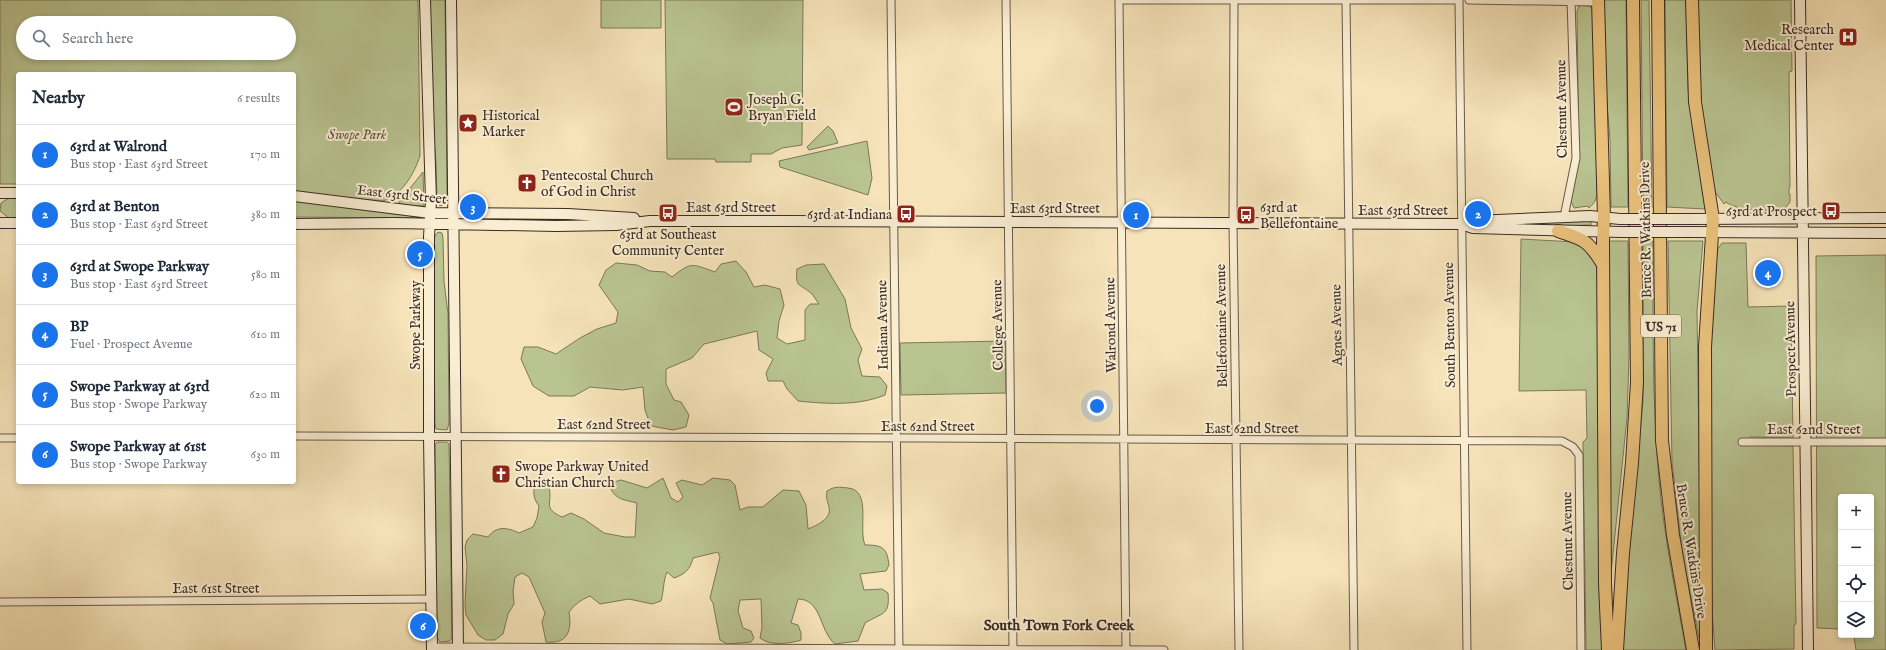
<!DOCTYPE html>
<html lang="en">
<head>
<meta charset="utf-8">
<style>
	body { margin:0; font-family:"IM FELL English",serif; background:#f2f2f3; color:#1f2937 }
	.controls { position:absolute; right:12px; bottom:12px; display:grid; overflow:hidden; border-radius:4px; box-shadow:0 2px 6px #0003 }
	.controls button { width:36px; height:36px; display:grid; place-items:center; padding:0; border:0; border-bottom:1px solid #e0e1e3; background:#fff; color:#1f2937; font:20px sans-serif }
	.you { position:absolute; left:1097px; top:406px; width:14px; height:14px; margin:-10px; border:3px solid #fff; border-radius:50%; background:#1a73e8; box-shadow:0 0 0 6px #1a73e833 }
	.badge { display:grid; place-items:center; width:26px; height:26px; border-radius:50%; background:#1a73e8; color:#fff; font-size:13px; font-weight:700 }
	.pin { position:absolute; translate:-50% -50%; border:2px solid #fff; box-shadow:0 1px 4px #0006 }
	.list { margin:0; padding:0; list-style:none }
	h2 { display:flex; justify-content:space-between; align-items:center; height:52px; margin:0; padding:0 16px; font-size:17px }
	h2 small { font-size:13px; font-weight:400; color:#747a83 }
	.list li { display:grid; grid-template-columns:26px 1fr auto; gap:12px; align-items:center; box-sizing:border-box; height:60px; padding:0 16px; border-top:1px solid #e0e1e3 }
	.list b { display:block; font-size:15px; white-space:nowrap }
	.list p { margin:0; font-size:13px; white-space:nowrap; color:#747a83 }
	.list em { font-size:13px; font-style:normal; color:#747a83 }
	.icon { flex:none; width:22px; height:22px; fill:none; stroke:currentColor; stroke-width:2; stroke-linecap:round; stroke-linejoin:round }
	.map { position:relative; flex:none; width:1886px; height:650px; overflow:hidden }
	.search { position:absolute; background:#fff; box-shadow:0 2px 6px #0003; left:16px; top:16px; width:280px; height:44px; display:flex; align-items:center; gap:10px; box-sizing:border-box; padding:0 14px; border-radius:22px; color:#747a83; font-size:15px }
	.panel { position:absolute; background:#fff; box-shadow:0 2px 6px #0003; left:16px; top:72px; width:280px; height:412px; border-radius:4px }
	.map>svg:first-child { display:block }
	.green { fill:#b9c491; stroke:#7a785b; fill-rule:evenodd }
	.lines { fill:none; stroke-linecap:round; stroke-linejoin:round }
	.minor-casing { stroke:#69594a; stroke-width:9 }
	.secondary-casing { stroke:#3a2b25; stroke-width:12 }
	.trunk-casing { stroke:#3a2b25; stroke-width:14 }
	.minor { stroke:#f9edd2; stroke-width:7 }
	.secondary { stroke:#f9edd2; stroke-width:10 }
	.trunk { stroke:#ebc27c; stroke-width:12 }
	.secondary-bridge-casing { stroke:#3a2b25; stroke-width:12; stroke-linecap:butt }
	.secondary-bridge { stroke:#f9edd2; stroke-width:10 }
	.labels { text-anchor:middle; stroke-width:4; stroke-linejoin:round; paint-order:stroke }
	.shield { fill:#f9edd2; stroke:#736559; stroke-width:1 }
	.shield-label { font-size:13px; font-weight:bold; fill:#3a2b25 }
	.poi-label { font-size:14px; fill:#3a2b25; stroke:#f9edd2; text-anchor:start }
	.street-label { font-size:14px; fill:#3a2b25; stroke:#f9edd2 }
	.park-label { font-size:14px; font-style:italic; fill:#5a5140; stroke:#f9edd2 }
	.neighbourhood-label { font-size:15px; font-weight:bold; fill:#3a2b25; stroke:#f9edd2 }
</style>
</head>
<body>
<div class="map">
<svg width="1886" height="650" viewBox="0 0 1886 650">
	<rect width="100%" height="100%" fill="#f6e3b9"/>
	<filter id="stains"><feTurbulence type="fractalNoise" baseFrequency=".005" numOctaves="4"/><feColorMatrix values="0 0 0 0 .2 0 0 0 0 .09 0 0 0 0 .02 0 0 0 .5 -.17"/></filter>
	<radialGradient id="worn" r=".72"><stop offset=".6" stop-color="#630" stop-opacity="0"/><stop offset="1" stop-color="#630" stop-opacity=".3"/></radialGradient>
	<path class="green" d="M0,0H418L420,156C414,174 402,195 383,201L294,193V74H18V184H0ZM23,23H289V53H23Z
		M430,0H445L447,199L445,204L440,206L437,201L436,161L432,119Z
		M601,0H661V28H601Z
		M665,0H803L802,145L782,148L771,154H751V162H716L715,159H667Z
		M1604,0H1626L1628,207H1611L1610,140L1606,92Z
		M1641,0H1649L1652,208H1643Z
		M1665,0H1686L1688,89L1705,209L1667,207Z
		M1696,0H1791L1792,71L1789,72L1790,187L1789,188V194H1790V202L1785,208C1771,212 1737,211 1726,202L1724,204L1715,192L1702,121Z
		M1584,5L1591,7L1594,12L1597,194C1596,200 1594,204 1589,208L1588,206L1574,208L1571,201L1579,161L1577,11L1579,6Z
		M828,126L833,131L838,143L809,150L807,147Z
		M867,141L872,178L868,195L780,167L779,161Z
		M423,172L424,206L400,205L399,202Z
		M9,198H18V219H10L0,211L1,203Z
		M294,201L413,215V218L294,217Z
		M1591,220V225C1567,225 1536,231 1513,223Z
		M438,232L442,233L443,238L444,281L448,314L449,424L447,430L436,429L435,424L433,245L435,236Z
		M1521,239L1575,242L1586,249L1597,266L1603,650H1586L1583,442L1587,438L1586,390L1519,391Z
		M1610,241H1628L1629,356L1627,418L1610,583L1607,242Z
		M1643,241H1653C1653,320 1652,401 1659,480C1664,537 1676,594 1686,650H1623V622L1643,401Z
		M1668,241H1703L1697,311L1701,603V642L1700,643L1682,552L1672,462Z
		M1722,243H1746L1748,307L1791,306L1793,438L1750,437L1749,445L1793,446L1796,624L1794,625V649L1715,650L1712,611L1708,391L1717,250Z
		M1886,255V650H1856L1854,637L1852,635H1871V497H1841V629L1817,628L1816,256Z
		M736,261L746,272L754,287L765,285L780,289L784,305L779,321L777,338L787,344L805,340V310L810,304H819C817,301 814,297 812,294C800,283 795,289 797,269L806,265L824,264L845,299L851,328L862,349L858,360L862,376L880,377L887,386L885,395C858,406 827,404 798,401L787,389L783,381H768L766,373L773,359L759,350L757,331L704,344L692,358L666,369V384L674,400L681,402L689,415L686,427L673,430L651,426L645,410L643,387L623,390L590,387L574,396H549L533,386L521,359L524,347H538L556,354L580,338L597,329L616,323L618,312L599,285L606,270L616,263L637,265L650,271L665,272L672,277C692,261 692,264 715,272L721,264Z
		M1005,341L1006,393L901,395L900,343Z
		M437,442H447L449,444L452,637L450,641L440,642L437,637L435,445Z
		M663,478L671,498L678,502L683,497L676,483L682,480L702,485L713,478L730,480L735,485L740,510L748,507H763L783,490L799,491L806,505L808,529C817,525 832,519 829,507C827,499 826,499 827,491C835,486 839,487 848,488C872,490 858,529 865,545C883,545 887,548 889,565L886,571L860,574L864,590L882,589L888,593C890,616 883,612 865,623L858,641L835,644C819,631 822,599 798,599L791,623L798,625L801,633V640C788,644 770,646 760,638L762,627L761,599L740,600L738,611L743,628L751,631L754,638L751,642L727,644L720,640L713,603L710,598L720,557L718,552L693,558C690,570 685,574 674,578L667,572C663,581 664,591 661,601L652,604L629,599L600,604L590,596C581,600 575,604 569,612C572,631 568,644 546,642L542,622L545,613L529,577L522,573L515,577L513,591L514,604L508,614L503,634L495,640H486L478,635L466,615L465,604L467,566L465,547L467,540L473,534L488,537C496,526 507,527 519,533L533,527L537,518L539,506C533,498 532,490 537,481L545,479C546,481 549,485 549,487C553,503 542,508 562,517L571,513L584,519L604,533L625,537H635L637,503C626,500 616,500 611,489L614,482L621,480L647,488Z"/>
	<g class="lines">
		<defs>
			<path id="minor" d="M891,0L899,650
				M1006,0L1013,650
				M1346,0L1354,650
				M1459,0L1467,650
				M1469,0L1598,2
				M1234,1L1233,223L1239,650
				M1564,217L1576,158L1571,0
				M294,436C717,434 1139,442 1562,441L1573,447L1579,455L1581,650
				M0,438H18
				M1742,442H1886
				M0,602L431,599
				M432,647L1164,650
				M1126,650L1119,0H1458"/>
			<path id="secondary" d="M425,0L431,201L429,237V436L432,650
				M451,0L458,650
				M1800,0L1808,650
				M0,193H18
				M294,196L430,213L568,214L634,218
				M1692,219L1886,218
				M0,223H18
				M294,224L394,223L556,226L616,225L650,221H790L1461,224L1473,221L1590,216L1620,219
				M1461,224L1473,228L1621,232
				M1692,232L1886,233"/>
			<path id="trunk" d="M1598,0L1604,218L1603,241L1605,584L1608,650
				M1658,0L1662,441L1673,535L1693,650
				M1692,0L1695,102L1713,219L1705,347L1706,650
				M1558,231C1583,239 1588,240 1602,263
				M1617,650L1623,553L1632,463L1637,382L1633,0"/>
		</defs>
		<use href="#minor" class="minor-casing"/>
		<use href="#secondary" class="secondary-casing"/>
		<use href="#trunk" class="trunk-casing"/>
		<use href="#minor" class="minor"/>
		<use href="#secondary" class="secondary"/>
		<use href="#trunk" class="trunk"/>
		<defs>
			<path id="secondary-bridge" d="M1620,219H1692
				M1621,232H1692"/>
		</defs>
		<use href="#secondary-bridge" class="secondary-bridge-casing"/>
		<use href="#secondary-bridge" class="secondary-bridge"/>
	</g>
	<defs>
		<symbol id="hospital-square" viewBox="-11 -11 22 22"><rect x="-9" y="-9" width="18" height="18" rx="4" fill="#8f2418" stroke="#f9edd2"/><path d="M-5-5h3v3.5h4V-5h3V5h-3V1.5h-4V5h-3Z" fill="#fff"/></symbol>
		<symbol id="stadium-square" viewBox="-11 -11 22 22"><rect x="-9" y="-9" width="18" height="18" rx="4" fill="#8f2418" stroke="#f9edd2"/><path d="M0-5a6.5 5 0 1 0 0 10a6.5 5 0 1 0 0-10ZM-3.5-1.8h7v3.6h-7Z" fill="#fff"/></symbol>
		<symbol id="sight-square" viewBox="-11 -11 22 22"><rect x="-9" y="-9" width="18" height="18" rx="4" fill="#8f2418" stroke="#f9edd2"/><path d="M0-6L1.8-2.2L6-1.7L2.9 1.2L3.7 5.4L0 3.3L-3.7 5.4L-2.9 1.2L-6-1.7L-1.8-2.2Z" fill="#fff"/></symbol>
		<symbol id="church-square" viewBox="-11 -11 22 22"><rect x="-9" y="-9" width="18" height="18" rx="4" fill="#8f2418" stroke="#f9edd2"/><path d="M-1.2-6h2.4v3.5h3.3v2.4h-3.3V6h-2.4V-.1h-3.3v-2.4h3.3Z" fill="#fff"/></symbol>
		<symbol id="bus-square" viewBox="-11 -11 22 22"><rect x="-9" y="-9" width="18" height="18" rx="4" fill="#8f2418" stroke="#f9edd2"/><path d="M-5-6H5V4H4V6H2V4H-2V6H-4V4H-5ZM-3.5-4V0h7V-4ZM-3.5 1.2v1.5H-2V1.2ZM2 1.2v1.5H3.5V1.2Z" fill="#fff"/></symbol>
	</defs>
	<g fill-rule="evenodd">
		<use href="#hospital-square" x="1837" y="26" width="22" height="22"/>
		<use href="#stadium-square" x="723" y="96" width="22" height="22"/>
		<use href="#sight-square" x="457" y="112" width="22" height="22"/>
		<use href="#church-square" x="516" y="172" width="22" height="22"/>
		<use href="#bus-square" x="1820" y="200" width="22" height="22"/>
		<use href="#bus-square" x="657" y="202" width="22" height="22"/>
		<use href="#bus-square" x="895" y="203" width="22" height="22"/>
		<use href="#bus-square" x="1235" y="204" width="22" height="22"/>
		<use href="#church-square" x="490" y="463" width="22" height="22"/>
	</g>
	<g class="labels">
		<rect class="shield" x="1641" y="315" width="40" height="22" rx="3"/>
		<g class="shield-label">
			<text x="1661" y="331">US 71</text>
		</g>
		<g class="poi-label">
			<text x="1834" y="34" text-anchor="end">Research<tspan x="1834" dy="16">Medical Center</tspan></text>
			<text x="748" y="104">Joseph G.<tspan x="748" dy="16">Bryan Field</tspan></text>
			<text x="482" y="120">Historical<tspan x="482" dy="16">Marker</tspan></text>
			<text x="541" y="180">Pentecostal Church<tspan x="541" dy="16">of God in Christ</tspan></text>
			<text x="1260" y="212">63rd at<tspan x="1260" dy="16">Bellefontaine</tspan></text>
			<text x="1817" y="216" text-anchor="end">63rd at Prospect</text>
			<text x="892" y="219" text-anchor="end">63rd at Indiana</text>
			<text x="668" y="239" text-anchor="middle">63rd at Southeast<tspan x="668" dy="16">Community Center</tspan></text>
			<text x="515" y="471">Swope Parkway United<tspan x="515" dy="16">Christian Church</tspan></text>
		</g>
		<g class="street-label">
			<text transform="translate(1561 109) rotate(-91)" y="5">Chestnut Avenue</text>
			<text transform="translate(402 194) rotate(6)" y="5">East 63rd Street</text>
			<text x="731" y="212">East 63rd Street</text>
			<text x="1055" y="213">East 63rd Street</text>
			<text x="1403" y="215">East 63rd Street</text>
			<text transform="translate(1645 230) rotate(-91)" y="5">Bruce R. Watkins Drive</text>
			<text transform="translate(415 325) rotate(-90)" y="5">Swope Parkway</text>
			<text transform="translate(882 325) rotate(-91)" y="5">Indiana Avenue</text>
			<text transform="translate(997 325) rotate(-91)" y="5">College Avenue</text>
			<text transform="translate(1110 325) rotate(-91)" y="5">Walrond Avenue</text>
			<text transform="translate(1336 325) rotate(-91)" y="5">Agnes Avenue</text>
			<text transform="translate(1449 325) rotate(-91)" y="5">South Benton Avenue</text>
			<text transform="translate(1221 326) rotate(-91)" y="5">Bellefontaine Avenue</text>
			<text transform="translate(1790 349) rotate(-91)" y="5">Prospect Avenue</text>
			<text x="604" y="429">East 62nd Street</text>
			<text x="928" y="431">East 62nd Street</text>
			<text x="1252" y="433">East 62nd Street</text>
			<text x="1814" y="434">East 62nd Street</text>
			<text transform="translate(1567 541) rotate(-91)" y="5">Chestnut Avenue</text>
			<text transform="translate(1692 551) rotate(81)" y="5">Bruce R. Watkins Drive</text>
			<text x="216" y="593">East 61st Street</text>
		</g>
		<g class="park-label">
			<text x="357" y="139">Swope Park</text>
		</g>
		<g class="neighbourhood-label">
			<text x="1059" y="630">South Town Fork Creek</text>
		</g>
	</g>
	<rect width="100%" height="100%" filter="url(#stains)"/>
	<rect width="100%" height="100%" fill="url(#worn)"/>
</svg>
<div class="controls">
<button>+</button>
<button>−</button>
<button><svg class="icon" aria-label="locate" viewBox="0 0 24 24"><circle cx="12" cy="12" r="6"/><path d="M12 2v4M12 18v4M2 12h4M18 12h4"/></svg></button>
<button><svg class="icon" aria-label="layers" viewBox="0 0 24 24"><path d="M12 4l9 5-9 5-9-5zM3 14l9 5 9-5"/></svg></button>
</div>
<div class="you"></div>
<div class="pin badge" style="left:1136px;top:215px">1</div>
<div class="pin badge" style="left:1478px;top:214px">2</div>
<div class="pin badge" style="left:473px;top:207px">3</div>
<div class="pin badge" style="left:1768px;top:273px">4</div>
<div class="pin badge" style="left:420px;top:254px">5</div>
<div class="pin badge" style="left:423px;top:626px">6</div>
<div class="search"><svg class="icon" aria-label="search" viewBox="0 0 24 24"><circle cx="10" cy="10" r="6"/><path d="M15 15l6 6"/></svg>Search here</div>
<section class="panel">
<h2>Nearby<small>6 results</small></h2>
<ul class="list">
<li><span class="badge">1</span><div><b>63rd at Walrond</b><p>Bus stop · East 63rd Street</p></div><em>170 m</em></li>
<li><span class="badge">2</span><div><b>63rd at Benton</b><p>Bus stop · East 63rd Street</p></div><em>380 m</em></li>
<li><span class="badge">3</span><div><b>63rd at Swope Parkway</b><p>Bus stop · East 63rd Street</p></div><em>580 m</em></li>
<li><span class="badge">4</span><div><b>BP</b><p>Fuel · Prospect Avenue</p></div><em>610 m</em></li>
<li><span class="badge">5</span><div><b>Swope Parkway at 63rd</b><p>Bus stop · Swope Parkway</p></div><em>620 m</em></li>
<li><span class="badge">6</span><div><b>Swope Parkway at 61st</b><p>Bus stop · Swope Parkway</p></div><em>630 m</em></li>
</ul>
</section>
</div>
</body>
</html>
